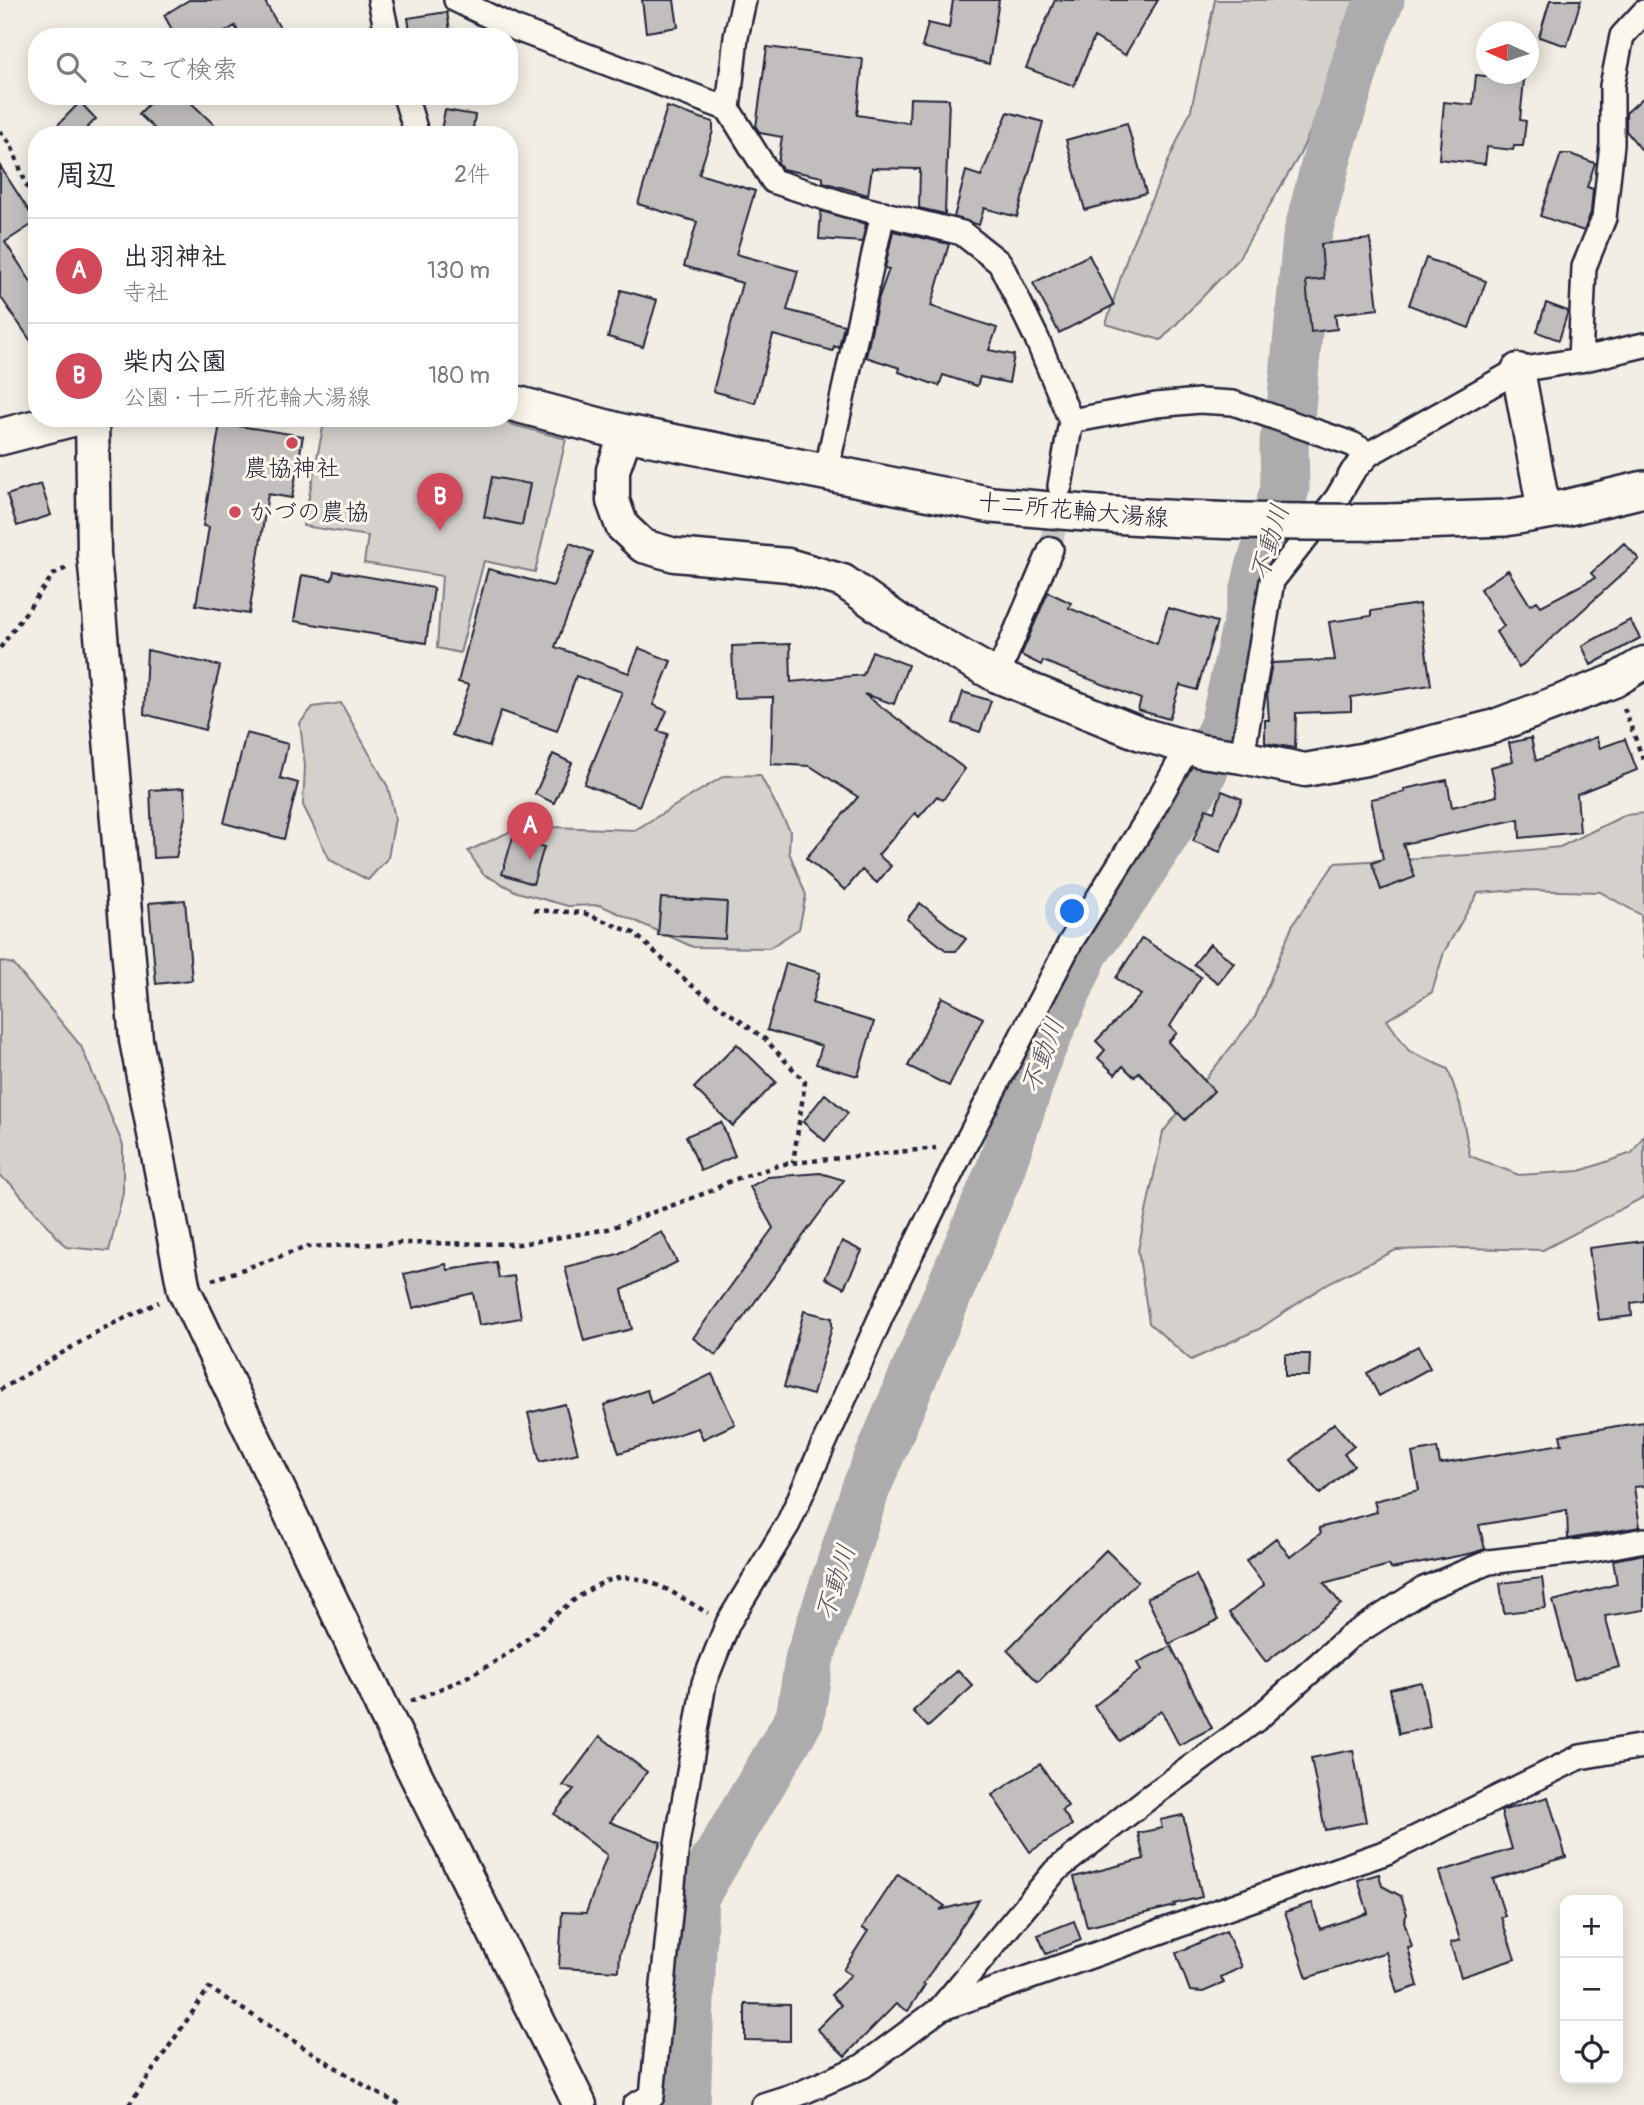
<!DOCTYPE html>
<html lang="ja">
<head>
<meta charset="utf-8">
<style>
	body { margin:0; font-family:Pangolin,"Klee One",sans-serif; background:#f2f2f3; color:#2b2b33 }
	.controls { position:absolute; right:21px; bottom:21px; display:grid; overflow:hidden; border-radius:14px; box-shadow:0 4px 18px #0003 }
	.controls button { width:63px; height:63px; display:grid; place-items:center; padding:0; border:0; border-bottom:2px solid #e1e1e2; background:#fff; color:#2b2b33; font:35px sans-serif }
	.compass { position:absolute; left:1476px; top:21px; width:63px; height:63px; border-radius:50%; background:#fff; box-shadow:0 4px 18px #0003; rotate:273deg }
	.you { position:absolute; left:1073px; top:912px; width:24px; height:24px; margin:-18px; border:5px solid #fff; border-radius:50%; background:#1a73e8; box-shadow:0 0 0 10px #1a73e833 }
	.badge { display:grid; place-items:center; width:46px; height:46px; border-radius:50%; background:#d1495b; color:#fff; font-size:23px; font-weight:700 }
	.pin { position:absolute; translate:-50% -58px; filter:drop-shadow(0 2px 4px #0008) }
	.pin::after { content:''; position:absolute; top:37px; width:24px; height:21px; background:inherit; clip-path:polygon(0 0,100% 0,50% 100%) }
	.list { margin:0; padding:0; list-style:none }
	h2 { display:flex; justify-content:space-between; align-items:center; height:91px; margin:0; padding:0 28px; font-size:30px }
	h2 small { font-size:23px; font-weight:400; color:#7c7c81 }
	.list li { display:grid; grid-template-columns:46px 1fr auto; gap:21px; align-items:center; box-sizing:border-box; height:105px; padding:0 28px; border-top:2px solid #e1e1e2 }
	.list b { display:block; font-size:26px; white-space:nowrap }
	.list p { margin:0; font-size:23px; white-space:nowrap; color:#7c7c81 }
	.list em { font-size:23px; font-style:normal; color:#7c7c81 }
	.icon { flex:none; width:38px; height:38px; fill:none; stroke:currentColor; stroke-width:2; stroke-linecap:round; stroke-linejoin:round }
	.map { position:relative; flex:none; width:1644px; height:2105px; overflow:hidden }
	.search { position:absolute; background:#fff; box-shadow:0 4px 18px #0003; left:28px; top:28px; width:490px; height:77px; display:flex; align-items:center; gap:18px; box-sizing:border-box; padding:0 24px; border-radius:28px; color:#7c7c81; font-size:26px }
	.panel { position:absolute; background:#fff; box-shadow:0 4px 18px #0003; left:28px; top:126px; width:490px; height:301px; border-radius:28px }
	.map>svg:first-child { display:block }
	.green { fill:#d4d1cc; stroke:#7b7a84; stroke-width:2 }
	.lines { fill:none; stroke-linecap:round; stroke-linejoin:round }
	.river { stroke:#aeabad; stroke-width:49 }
	.building { fill:#c2bebe; stroke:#22223b; stroke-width:2 }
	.street-tunnel { stroke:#c8c5c3; stroke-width:23; stroke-dasharray:23 11; stroke-linecap:butt }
	.street-casing { stroke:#22223b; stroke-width:28 }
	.secondary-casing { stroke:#22223b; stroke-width:37 }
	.primary-casing { stroke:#22223b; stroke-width:40 }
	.path { stroke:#22223b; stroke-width:4.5; stroke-dasharray:5 5; stroke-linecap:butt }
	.street { stroke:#fbf7ec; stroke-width:23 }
	.secondary { stroke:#fbf7ec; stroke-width:32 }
	.primary { stroke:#fbf7ec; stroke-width:35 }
	.primary-bridge-casing { stroke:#22223b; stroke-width:40; stroke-linecap:butt }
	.primary-bridge { stroke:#fbf7ec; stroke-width:35 }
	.poi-dot { fill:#d1495b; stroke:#fbf7ec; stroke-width:2.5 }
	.labels { text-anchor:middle; stroke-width:6; stroke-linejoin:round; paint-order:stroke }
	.poi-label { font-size:24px; fill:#22223b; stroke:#fbf7ec }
	.street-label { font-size:24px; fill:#22223b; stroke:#fbf7ec }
	.water-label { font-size:26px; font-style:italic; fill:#535263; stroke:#fbf7ec }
</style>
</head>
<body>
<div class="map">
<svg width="1644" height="2105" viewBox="0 0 1644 2105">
	<rect width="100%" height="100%" fill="#f2eee5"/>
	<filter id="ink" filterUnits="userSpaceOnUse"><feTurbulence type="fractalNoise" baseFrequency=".0143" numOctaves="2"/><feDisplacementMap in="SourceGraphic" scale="14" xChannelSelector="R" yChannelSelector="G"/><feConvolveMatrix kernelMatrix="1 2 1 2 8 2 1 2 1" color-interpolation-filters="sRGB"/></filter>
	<g filter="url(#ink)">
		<path class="green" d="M1215,0H1369L1300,154L1237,261L1161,340L1106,324L1130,248L1191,110Z
			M325,418H487L566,439L535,572L484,561L460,653L437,648L442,576L364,563L368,536L303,526Z
			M341,703L388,787L395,818L388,858L368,880L330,860L303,805L305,766L300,723L313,707Z
			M760,775L790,831L789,852L806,895L799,929L769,948L693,947L600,905L568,906L517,892L483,874L468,851L522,826L635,830L724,776Z
			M1644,813V958L1641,915L1600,892L1521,890L1478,893L1444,952L1432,992L1387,1020L1409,1051L1448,1069L1460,1104L1470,1156L1519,1175L1580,1171L1632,1153L1644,1135V1197L1543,1250L1462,1248L1396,1250L1330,1282L1259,1329L1191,1360L1149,1323L1138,1250L1163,1132L1255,1017L1293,924L1335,863L1486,854L1560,847L1625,815Z
			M0,961L13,964L81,1046L123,1145V1193L109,1251L66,1247L10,1183L0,1177Z"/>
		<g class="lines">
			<path class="river" d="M686,2105L694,1897L800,1718L809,1660L866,1488L999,1173L1040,1052L1085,951L1126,895L1198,782L1224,725L1259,571L1285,489L1284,441L1290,419L1307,237L1327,158L1364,37L1380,0"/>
		</g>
		<path class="building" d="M189,0H264L285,37H241L235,26L217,37H176L164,15Z
			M642,0H674L678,27L646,32Z
			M953,0H999L989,64L922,47L928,23L949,28Z
			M1055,0H1158L1125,55L1094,37L1074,86L1026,68Z
			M1550,0H1581L1567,46L1539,37Z
			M447,12L451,37H411L408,18Z
			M767,47L863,59L857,115L909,123L910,98L949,99L945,214L919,208L920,169L872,168L868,195L823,182V177L782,169L778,163L782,137L760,133L756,127Z
			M1476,75L1524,80L1520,120L1526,121L1523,146H1514L1513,150L1487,147L1485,164L1439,159L1444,102L1473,105Z
			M156,96H184L225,135H161L139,114Z
			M1644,97V153L1626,131V113Z
			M80,102L96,119L80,135H48Z
			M667,107L713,122V131L699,174L755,191L736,254L798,271L787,310L844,325L839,348L834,346L833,351L773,335L755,403L713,391L742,283L684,266L697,222L638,204Z
			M445,110L475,115L472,135H440Z
			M1008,112L1043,122L1017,217L984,208L979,225L954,217L966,171L981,176Z
			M1127,123L1146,193L1085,210L1066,140Z
			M1561,154H1570L1595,163L1587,187L1593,189L1591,212L1584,231L1540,216Z
			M0,166L36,222L5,242L37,291V350L0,296Z
			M821,211L866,224L862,242L819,239Z
			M893,231L949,244L931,306L997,328L989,350L1014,355L1009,383L980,377L977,386L943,375L939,386L899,372L900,368L866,357L878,300L889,269L885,268Z
			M1370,239L1378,309L1335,314L1337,329L1311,332L1306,281L1324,279L1321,244Z
			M1089,255L1114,305L1059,333L1033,283Z
			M1426,258L1486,281L1469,328L1409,305Z
			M621,290L657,300L643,347L608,337Z
			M1546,303L1568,311L1559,340L1537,332Z
			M220,423L303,436L292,498L268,494L249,614L196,605L209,527L203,526Z
			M492,477L530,484L522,525L484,517Z
			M41,484L51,515L17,526L7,495Z
			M570,543L593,552L555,647L629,673L639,648L671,661L653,705L667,711L658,731L668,734L639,806L584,784L622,692L576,676L557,731L501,711L489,747L452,735L469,685L458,682L488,569L553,586Z
			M1624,543L1639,559L1519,668L1496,632L1504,626L1480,589L1508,570L1530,605L1537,601L1541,606L1595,578L1591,573Z
			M334,571L434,588L426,643L294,621L302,575L332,580Z
			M1048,592L1071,603L1069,608L1157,644L1168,608L1217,622L1197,690L1180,685L1169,719L1138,710L1141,699L1043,661L1041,665L1021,655Z
			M1419,604L1431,685L1351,697V711L1296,713L1295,748L1265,743V720H1269L1267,692L1272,663L1335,660L1329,622L1371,616V611Z
			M1630,620L1640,638L1591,665L1582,646Z
			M790,644L791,682L863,675L872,651L908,665L894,704L864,694L965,769L943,800L937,796L919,817L915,813L878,855L891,866L877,883L862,870L845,890L806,858L858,797L810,766L771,764L773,697L734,698L732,646Z
			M147,650L220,666L205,730L144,714Z
			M963,692L991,701L980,732L953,723Z
			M246,733L288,744L280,778L298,783L284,839L224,823Z
			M1596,737L1600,748L1625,739L1637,770L1577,794L1580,832L1520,838L1519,819L1403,844L1415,877L1381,890L1372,863L1383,859L1371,799L1405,792L1404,789L1447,780L1452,807L1497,796L1491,767L1513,761L1509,743L1531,738L1536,761Z
			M553,754L572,763L554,803L535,794Z
			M184,788L186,813L176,857L153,858L150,790Z
			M1222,791L1242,799L1220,852L1193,841L1206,809L1214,812Z
			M513,837L544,847L533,884L502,874Z
			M661,898L727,902L725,939L658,935Z
			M185,900L192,980L156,984L149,903Z
			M920,903L966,939L956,951H947L907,919Z
			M1142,938L1201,977L1170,1026L1177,1033L1168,1042L1214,1091L1185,1120L1139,1072L1134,1077L1123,1066L1115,1074L1098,1058L1105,1050L1096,1041L1141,995L1116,978Z
			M1210,944L1234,963L1218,983L1194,964Z
			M786,963L820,973L812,1003L874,1022L858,1076L816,1064L822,1046L767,1030Z
			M942,997L983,1018L949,1086L908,1066Z
			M737,1044L776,1082L733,1126L694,1088Z
			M825,1094L848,1113L825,1141L803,1122Z
			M721,1122L735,1156L701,1171L686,1136Z
			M820,1173L844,1180L716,1355L693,1338L773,1228L750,1187L768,1177Z
			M662,1232L677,1262L622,1290L632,1329L584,1341L565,1267L618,1254Z
			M842,1241L862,1251L844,1288L825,1278Z
			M1644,1241V1301L1631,1303L1632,1316L1599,1320L1589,1248Z
			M496,1262L499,1278L514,1276L521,1318L479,1325L473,1293L413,1308L404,1274L446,1264L448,1270Z
			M804,1311L832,1318V1327L813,1395L784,1387Z
			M1418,1346L1430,1368L1379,1396L1367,1373Z
			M1285,1354H1310L1309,1376H1285Z
			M712,1374L735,1424L703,1439L698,1428L619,1453L604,1405L647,1390L651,1403Z
			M565,1404L578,1453L540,1462L528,1413Z
			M1644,1422V1486L1634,1487L1640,1527L1568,1539L1567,1510L1479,1525L1485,1549L1473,1553L1391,1569L1389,1565L1324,1583L1341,1604L1266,1662L1229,1613L1264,1585L1246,1561L1276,1538L1290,1557L1321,1533L1319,1528L1377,1512L1374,1501L1419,1490L1412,1453L1437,1448L1440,1464L1562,1444L1560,1435Z
			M1334,1423L1354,1446L1344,1454L1354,1465L1320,1494L1291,1460Z
			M1106,1550L1138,1581L1038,1682L1007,1650Z
			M1644,1554V1610L1605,1616L1619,1667L1574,1679L1553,1601L1617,1584L1613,1560Z
			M1196,1575L1218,1620L1169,1644L1147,1598Z
			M1542,1578L1546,1608L1504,1613L1500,1583Z
			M1171,1646L1212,1728L1179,1745L1161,1710L1120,1741L1094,1706L1141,1670L1137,1663Z
			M958,1670L973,1686L928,1727L913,1711Z
			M1421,1682L1430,1727L1399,1734L1390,1689Z
			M600,1736L647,1772L610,1822L661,1842L620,1953L619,1971L559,1968L562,1912L586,1913L607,1855L554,1814L574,1789L563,1786Z
			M1353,1750L1366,1822L1325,1830L1311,1758Z
			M1040,1764L1068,1806L1062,1810L1072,1825L1030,1852L992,1795Z
			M1548,1797L1566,1857L1493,1879L1505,1916L1501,1917L1515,1959L1461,1977L1450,1943L1460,1940L1439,1872L1512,1849L1501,1811Z
			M1183,1815L1202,1897L1174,1904L1175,1906L1087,1927L1074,1877L1144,1859L1138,1833L1162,1828L1160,1820Z
			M898,1874L945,1906L940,1910L979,1900L923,1984L925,1985L908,2011L896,2004L845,2056L817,2029L841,2005L831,1995L851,1975L843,1970L868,1931L862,1928Z
			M1379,1874L1382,1886L1401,1896L1407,1914L1404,1921L1412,1947L1408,1948L1418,1986L1397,1993L1386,1952L1307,1978L1285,1912L1312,1903L1320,1929L1368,1913L1358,1880Z
			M1074,1921L1081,1940L1046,1954L1038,1935Z
			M1226,1931L1242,1967L1221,1977L1224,1983L1203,1992L1190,1991L1176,1953Z
			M745,2004L790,2005V2041L745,2040Z"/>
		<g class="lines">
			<path class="street-tunnel" d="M1051,549L1058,499"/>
			<defs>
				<path id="street" d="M380,0L388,37
					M456,0L514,28L728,109L773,181L844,204L962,233L1000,263L1037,339L1071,421L1060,486
					M405,96L417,135
					M728,109L736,37L744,0
					M1580,360L1584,267L1604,218L1612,144V86L1622,36L1644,12
					M1071,421L1156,405L1199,401L1233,403L1352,444L1369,454
					M826,472L883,213
					M997,676L1051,549
					M1242,757L1272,581L1337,498L1353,471L1369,454L1518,370L1580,360L1644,345
					M940,2009L1387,1852L1580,1757L1644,1746
					M635,2105L652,2096L677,1844L704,1683L728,1623L788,1524L892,1292L965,1145L1070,943L1147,820L1188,747
					M763,2105L801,2093L863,2066L940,2009L1055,1871L1147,1799L1257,1719L1348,1638L1424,1589L1489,1562L1592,1550L1644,1540"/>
				<path id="secondary" d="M1518,370L1544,511
					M92,418L94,554L136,1040L184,1290L385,1713L580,2105
					M626,433L613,470V501L622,526L643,546L675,555L788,565L843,581L901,622L997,676L1141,734L1201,751L1242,757L1305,770L1366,759L1492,727L1614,681L1644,663"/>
				<path id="primary" d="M509,402L626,433L992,505L1097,514
					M0,437L74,418
					M1389,522L1505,518L1565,508L1644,489"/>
			</defs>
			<use href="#street" class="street-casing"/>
			<use href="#secondary" class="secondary-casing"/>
			<use href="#primary" class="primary-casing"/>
			<path class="path" d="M0,131L11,145L37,212
				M298,425L299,418
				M0,648L53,575L68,567
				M1624,708L1644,762
				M534,910L584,913L634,933L691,985L765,1039L805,1082L793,1163
				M212,1280L307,1247L400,1243L520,1244L608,1229L711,1191L730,1181L783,1164L936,1148
				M0,1390L104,1328L159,1302
				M411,1701C446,1687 482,1672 513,1650C541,1630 585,1582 619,1578C650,1574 682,1599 708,1613
				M129,2105L209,1988L375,2092L401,2105"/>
			<use href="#street" class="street"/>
			<use href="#secondary" class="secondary"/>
			<use href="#primary" class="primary"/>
			<defs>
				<path id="primary-bridge" d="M1097,514C1194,521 1291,523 1389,522"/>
			</defs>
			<use href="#primary-bridge" class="primary-bridge-casing"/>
			<use href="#primary-bridge" class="primary-bridge"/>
		</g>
	</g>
	<g class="poi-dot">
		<circle cx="292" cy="443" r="7"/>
		<circle cx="235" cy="512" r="7"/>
	</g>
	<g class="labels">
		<g class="poi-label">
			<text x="292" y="476">農協神社</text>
			<text x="249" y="520" text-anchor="start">かづの農協</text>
		</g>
		<g class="street-label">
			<text transform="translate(1073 510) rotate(5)" y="8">十二所花輪大湯線</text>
		</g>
		<g class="water-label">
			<text transform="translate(1269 542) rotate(-73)" y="9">不動川</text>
			<text transform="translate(1042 1055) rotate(-69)" y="9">不動川</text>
			<text transform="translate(835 1582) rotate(-72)" y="9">不動川</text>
		</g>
	</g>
</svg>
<div class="controls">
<button>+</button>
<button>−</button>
<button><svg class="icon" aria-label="locate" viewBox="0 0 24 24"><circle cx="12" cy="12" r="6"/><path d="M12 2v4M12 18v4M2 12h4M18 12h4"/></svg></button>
</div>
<svg class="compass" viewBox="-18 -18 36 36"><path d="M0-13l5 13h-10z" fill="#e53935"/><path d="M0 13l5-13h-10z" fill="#7c7c81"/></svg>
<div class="you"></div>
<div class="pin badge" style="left:530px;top:860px">A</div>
<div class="pin badge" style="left:440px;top:531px">B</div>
<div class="search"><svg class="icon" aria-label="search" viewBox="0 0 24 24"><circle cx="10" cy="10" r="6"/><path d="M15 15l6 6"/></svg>ここで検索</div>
<section class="panel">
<h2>周辺<small>2件</small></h2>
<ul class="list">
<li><span class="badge">A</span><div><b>出羽神社</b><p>寺社</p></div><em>130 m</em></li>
<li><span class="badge">B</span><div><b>柴内公園</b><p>公園 · 十二所花輪大湯線</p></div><em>180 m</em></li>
</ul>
</section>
</div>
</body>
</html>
